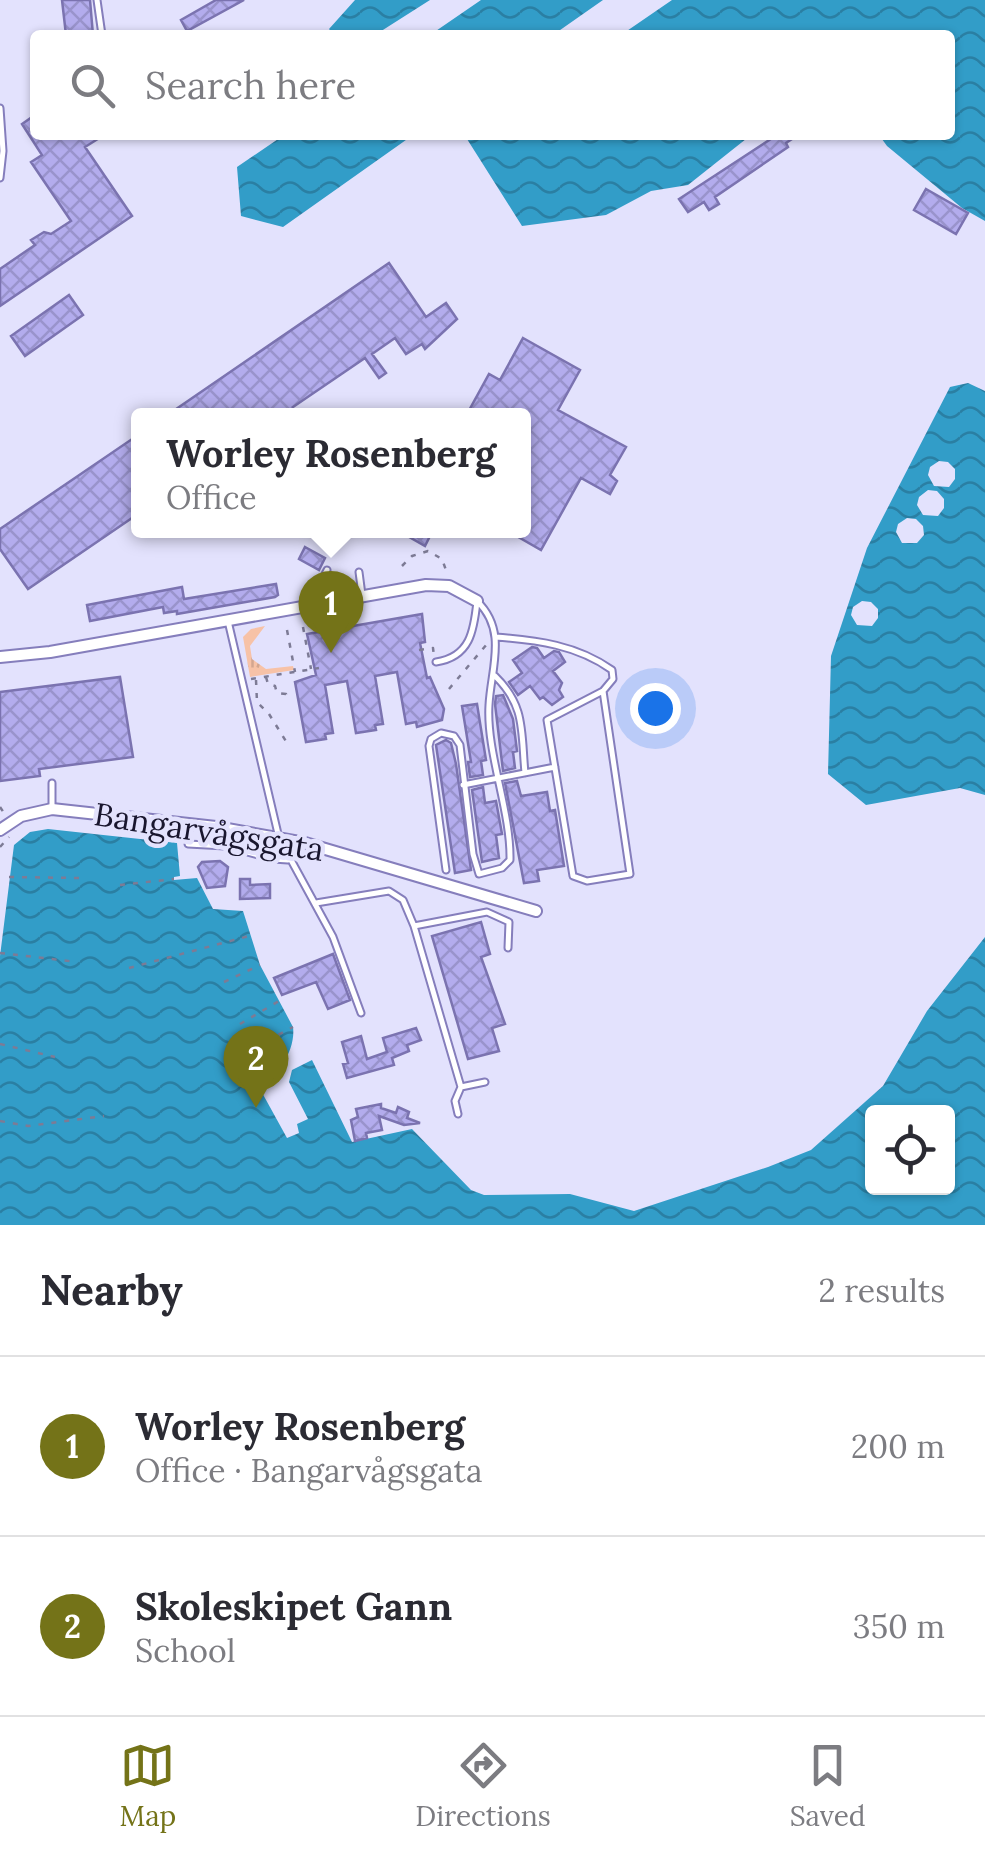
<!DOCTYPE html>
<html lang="en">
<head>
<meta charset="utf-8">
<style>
	body { margin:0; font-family:Lora,serif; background:#f7f7f7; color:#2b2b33 }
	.controls { position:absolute; right:30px; bottom:30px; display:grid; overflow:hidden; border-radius:10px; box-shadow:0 2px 8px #0004 }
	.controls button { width:90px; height:90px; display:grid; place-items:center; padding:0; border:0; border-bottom:2px solid #e1e1e2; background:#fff; color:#2b2b33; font:50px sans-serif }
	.you { position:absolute; left:655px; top:708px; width:35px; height:35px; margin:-25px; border:8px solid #fff; border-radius:50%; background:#1a73e8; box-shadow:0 0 0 15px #1a73e833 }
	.badge { display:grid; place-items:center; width:65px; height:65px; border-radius:50%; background:#747318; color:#fff; font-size:32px; font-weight:700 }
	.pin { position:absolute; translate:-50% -82px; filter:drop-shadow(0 2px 5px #0008) }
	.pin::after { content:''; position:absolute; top:52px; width:35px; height:30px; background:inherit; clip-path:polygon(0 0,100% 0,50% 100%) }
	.popup { position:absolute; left:131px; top:408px; width:400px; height:130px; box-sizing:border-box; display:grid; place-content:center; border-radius:10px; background:#fff; filter:drop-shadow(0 2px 8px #0005); font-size:32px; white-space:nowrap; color:#7c7c81 }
	.popup b { font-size:38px; color:#2b2b33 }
	.popup::after { content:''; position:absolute; left:50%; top:100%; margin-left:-20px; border:20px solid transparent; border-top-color:#fff }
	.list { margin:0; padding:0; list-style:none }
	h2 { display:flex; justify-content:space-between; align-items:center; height:130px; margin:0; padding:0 40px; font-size:42px }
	h2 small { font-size:32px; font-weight:400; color:#7c7c81 }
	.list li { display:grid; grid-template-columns:65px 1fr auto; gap:30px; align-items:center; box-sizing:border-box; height:180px; padding:0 40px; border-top:2px solid #e1e1e2 }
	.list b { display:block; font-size:38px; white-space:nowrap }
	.list p { margin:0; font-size:32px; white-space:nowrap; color:#7c7c81 }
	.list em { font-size:32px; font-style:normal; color:#7c7c81 }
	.icon { flex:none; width:55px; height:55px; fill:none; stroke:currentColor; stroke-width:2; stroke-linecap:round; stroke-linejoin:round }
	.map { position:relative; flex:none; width:985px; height:1225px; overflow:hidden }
	.search { position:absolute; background:#fff; box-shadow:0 2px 8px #0004; left:30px; right:30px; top:30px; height:110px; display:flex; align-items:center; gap:25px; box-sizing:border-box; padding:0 35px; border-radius:10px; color:#7c7c81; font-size:38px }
	.sheet { height:490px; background:#fff }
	nav { display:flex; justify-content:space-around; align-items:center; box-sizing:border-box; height:140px; border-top:2px solid #e1e1e2; background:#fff; font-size:28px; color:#7c7c81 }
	nav a { display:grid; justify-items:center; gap:5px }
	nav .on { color:#747318 }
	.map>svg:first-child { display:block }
	.grass { fill:url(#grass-tufts) }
	.water { fill:url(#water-waves); fill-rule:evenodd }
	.building { fill:url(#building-cross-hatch); stroke:#7b73b0; stroke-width:2.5 }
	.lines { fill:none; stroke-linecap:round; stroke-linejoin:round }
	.service-casing { stroke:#857ebc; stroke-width:9 }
	.minor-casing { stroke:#857ebc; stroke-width:14 }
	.path { stroke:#7d7b95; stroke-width:2.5; stroke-dasharray:5 8; stroke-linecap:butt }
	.service { stroke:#fff; stroke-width:5 }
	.minor { stroke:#fff; stroke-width:10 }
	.labels { text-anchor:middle; stroke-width:9; stroke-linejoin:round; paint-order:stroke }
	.street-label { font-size:32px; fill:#19162e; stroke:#e3e2fd }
</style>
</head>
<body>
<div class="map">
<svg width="985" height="1225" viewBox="0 0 985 1225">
	<defs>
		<pattern id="grass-tufts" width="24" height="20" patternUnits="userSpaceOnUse" patternTransform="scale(2.5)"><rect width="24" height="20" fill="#f7c2a7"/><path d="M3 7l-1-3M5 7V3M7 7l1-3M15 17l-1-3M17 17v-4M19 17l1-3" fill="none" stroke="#d3a690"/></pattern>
		<pattern id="water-waves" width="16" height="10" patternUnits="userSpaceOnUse" patternTransform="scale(2.5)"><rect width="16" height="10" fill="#329dc8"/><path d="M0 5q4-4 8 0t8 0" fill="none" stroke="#2a7fa3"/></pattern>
		<pattern id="building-cross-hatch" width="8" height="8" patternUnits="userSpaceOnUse" patternTransform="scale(2.5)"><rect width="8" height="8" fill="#b3aced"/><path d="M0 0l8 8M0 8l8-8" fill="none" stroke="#9993cc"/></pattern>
	</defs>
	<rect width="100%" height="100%" fill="#e3e2fd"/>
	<path class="grass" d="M265,626L250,646L252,659L266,669L293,666L294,670L250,677L243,637L251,629Z"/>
	<path class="water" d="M355,0H430L375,35H334L329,29Z
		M481,0H603L553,35H430Z
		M672,0H985V221L962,208L887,146L879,135H950V35H621Z
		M284,135H413L283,227L241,216L237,167Z
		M473,135H751L688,185L651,191L606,215L522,226L467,139Z
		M968,383L985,391V795L960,788L866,805L828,774L831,656L867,548L950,387ZM939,461L948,462L955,469V479L949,487L934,486L928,475L930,467ZM928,490L937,491L944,499V508L938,516L923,515L917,505L919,497ZM907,518L916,519L923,526L924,535L917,543H902L896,532L898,524ZM862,601L871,602L878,609V618L872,626L857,625L851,615L853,607Z
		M48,829L177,843L180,876L174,877V880L197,878L213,909L243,911L260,965L293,1027C296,1049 278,1077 260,1089L287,1138L299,1133L297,1124L308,1119L289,1082L292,1070L312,1060L352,1142L412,1129L471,1190L484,1195L570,1194L634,1211L768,1167L811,1150L883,1086L927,1011L985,937V1225H0V956L14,845L30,832ZM872,1112H948V1188H872Z"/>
	<path class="building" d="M62,0H90L93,35H66Z
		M216,0H244L187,31L181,20Z
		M35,115V135H104L85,147L132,216L0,306V269L35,245L31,240L44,232L51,234L71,221L31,162L42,155L22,124Z
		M777,135H798L786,143L788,147L715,197L719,204L709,210L704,202L688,212L679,199Z
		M926,189L968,213L956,234L914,210Z
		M389,263L426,317L446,303L457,319L425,349L422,344L406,354L395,338L372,354L386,373L379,378L365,358L293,407L299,416H166Z
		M69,295L83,315L25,356L11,336Z
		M523,338L580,370L558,410L626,447L610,475L617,481L610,494L581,478L541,550L506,530H524V416H466L489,374L500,380Z
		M138,435V528L132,518L28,589L0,549V529Z
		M397,530H433L425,546Z
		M305,547L325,558L319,570L299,559Z
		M276,584L278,595L275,597L177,614V611L164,613L163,607L90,621L87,605L182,587L184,599Z
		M422,614L425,642L420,643L427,678L430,677L444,709L442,720L417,727L416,722L406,724L397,672L375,676L383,724L375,725L376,730L356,733L347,681L325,685L333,733L325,734L326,739L306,742L295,682L316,675L307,634Z
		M532,647L537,648L544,658L554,651L559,652L565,662L553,671L562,683L559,690L563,697L552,705L543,697L540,699L530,686L518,695L509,682L522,673L513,660Z
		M120,677L133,757L39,769L40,776L0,781V692Z
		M503,695L513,719L517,751L513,752L515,768L503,771L495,704L496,696Z
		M477,704L486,760L481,761L483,775L470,777L468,762H471L462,706Z
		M446,740L451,743L456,764L471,870L455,873L436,745Z
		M517,781L521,796L547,792L550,811L555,810L564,866L537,870L539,881L524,883L505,783Z
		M483,787L485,803L496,801L502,834L496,835L499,858L482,862L472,790Z
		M220,861L228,867L225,886L207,888L198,867L202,862Z
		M240,879H250V885L270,884V898L240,899Z
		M481,922L490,954L481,957L505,1024L492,1028L499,1051L468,1059L432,936Z
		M333,954L350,1000L328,1009L316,982L282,995L274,978Z
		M416,1028L421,1040L407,1045L409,1051L392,1058L394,1065L347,1078L343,1064L348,1063L342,1042L361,1036L367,1059L387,1052L383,1038Z
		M381,1104V1108L396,1113L398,1107L409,1112L407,1118L420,1123L404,1125L379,1116L382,1130L366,1133L367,1138L355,1141L351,1120L358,1117L356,1109Z"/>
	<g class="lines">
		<defs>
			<path id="service" d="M97,0L102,35
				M0,108L3,151L0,178
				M359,572L362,595
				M310,604L327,570
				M228,621L279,838L333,937L361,1013
				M495,637C537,640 577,645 612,670L613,679L603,691L547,720L573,876L587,881L630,874L603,691
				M436,662C470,657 474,631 477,601
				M495,676C526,706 521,732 525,773
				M463,785L555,767
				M52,806V783
				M188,844L225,846L273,859L288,860
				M446,870L429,746L431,739L441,733L454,736L460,745L473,854L479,874L502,868L510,860C511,811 486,752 489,705C491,668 508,631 477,601
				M316,903L389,891L403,900L414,926L461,1087L455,1101L458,1114
				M414,926L487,912L509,922L508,948
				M461,1087L485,1082"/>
			<path id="minor" d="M0,657L50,652L426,585L449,586L477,601
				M0,830L21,816L52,809L216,827L305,843L536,911"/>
		</defs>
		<use href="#service" class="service-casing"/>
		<use href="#minor" class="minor-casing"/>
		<path class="path" d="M402,566L412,556L428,551L442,559L447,573
			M336,621L337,629
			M303,627L311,669
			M287,630L295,672
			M419,650L433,648L434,656
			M266,677L268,684L275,686L277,693L286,694L284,700
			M251,679L319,668
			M256,680L257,702L269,714L289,746
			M449,689L487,644
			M0,807L6,816
			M0,847L9,837
			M9,877L79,878
			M120,885L174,879
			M0,953L77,962
			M129,968L249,936
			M224,982L260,965
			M240,1024L279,1001
			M0,1044L55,1057
			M263,1087L244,1053L293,1027
			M0,1121L28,1126L104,1116"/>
		<use href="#service" class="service"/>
		<use href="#minor" class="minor"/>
	</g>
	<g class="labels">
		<g class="street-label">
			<text transform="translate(209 832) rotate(9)" y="11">Bangarvågsgata</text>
		</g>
	</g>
</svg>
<div class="controls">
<button><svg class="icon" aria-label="locate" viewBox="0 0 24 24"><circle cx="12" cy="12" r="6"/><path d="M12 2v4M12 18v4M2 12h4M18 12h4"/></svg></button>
</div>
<div class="you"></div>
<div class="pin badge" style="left:331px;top:653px">1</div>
<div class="popup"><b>Worley Rosenberg</b>Office</div>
<div class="pin badge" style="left:256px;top:1108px">2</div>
<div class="search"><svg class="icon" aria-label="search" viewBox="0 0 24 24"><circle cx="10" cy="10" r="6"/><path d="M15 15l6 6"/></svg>Search here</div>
</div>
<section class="sheet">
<h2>Nearby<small>2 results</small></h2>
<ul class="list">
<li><span class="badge">1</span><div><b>Worley Rosenberg</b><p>Office · Bangarvågsgata</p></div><em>200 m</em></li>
<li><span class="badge">2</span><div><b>Skoleskipet Gann</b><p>School</p></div><em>350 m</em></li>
</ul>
</section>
<nav>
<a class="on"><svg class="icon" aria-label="map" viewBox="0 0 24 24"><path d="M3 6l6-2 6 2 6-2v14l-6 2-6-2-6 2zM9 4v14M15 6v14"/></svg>Map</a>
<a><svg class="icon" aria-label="directions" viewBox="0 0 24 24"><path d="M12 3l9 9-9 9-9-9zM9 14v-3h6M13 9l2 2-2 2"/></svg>Directions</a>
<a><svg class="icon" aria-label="saved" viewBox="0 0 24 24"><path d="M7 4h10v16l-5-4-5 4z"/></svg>Saved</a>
</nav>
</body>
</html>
